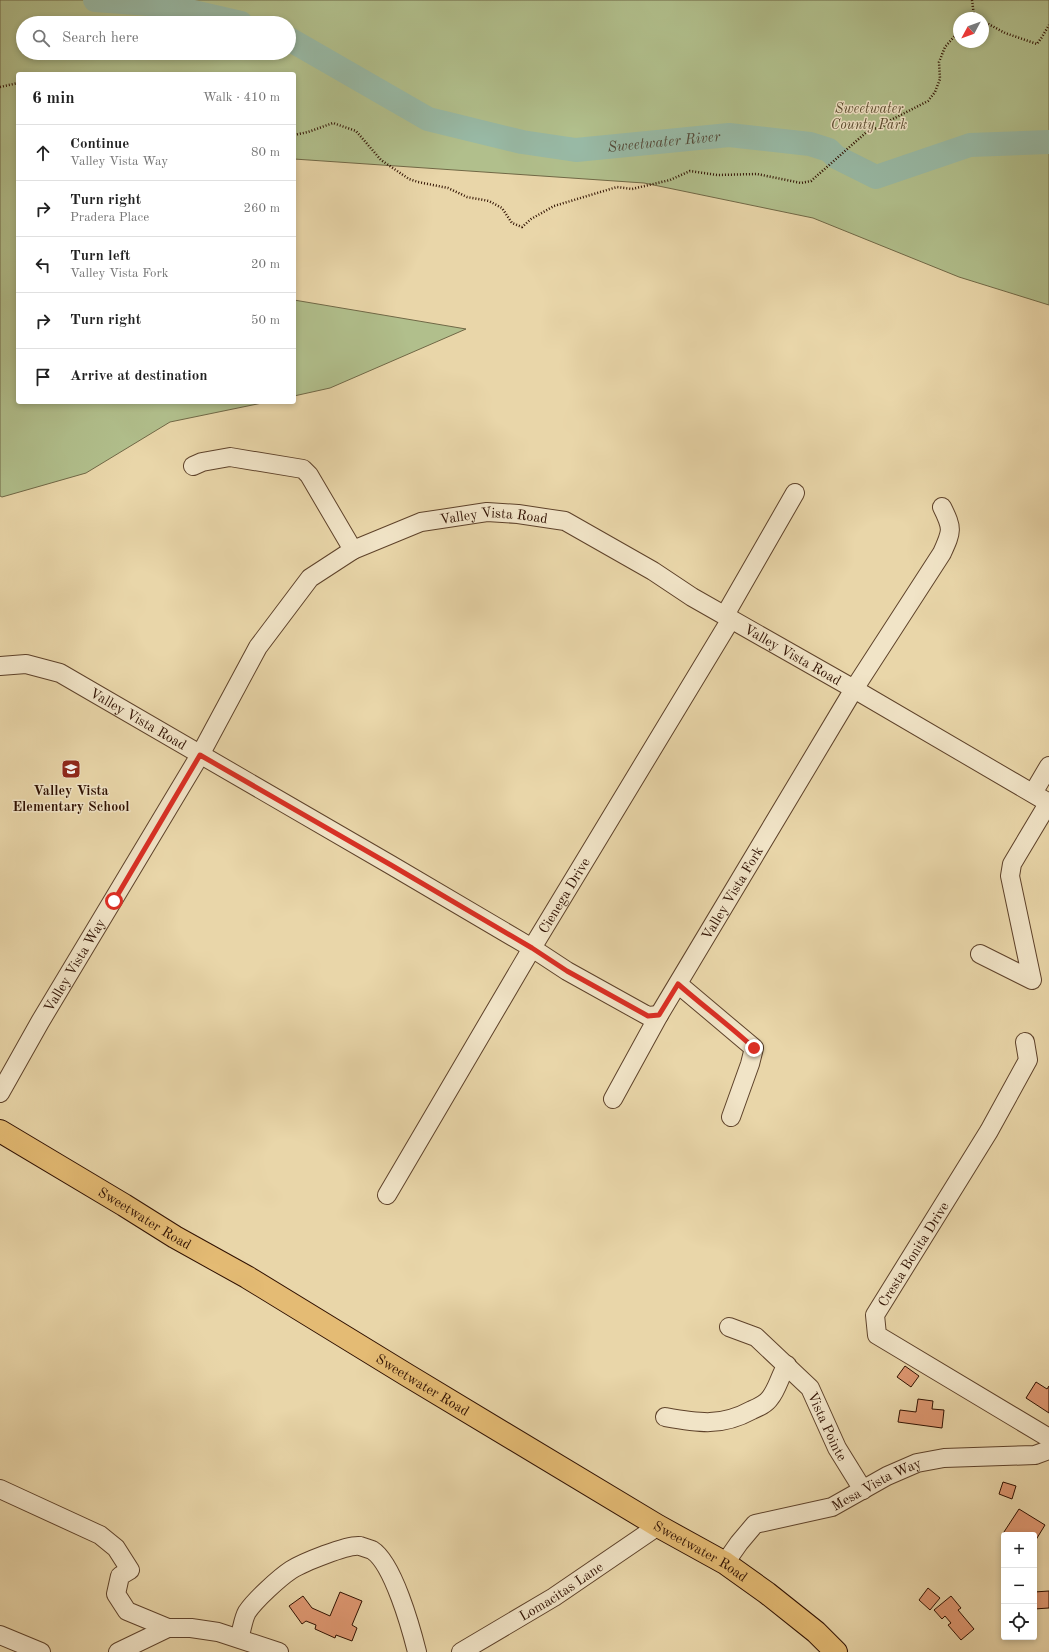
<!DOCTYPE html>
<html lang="en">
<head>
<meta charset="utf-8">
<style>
	body { margin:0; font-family:"Old Standard TT",serif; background:#f6f6f6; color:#222 }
	.controls { position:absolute; right:12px; bottom:12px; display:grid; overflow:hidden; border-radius:4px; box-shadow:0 2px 6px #0003 }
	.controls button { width:36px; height:36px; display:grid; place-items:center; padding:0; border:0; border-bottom:1px solid #e0e0e0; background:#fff; color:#222; font:20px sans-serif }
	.compass { position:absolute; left:953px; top:12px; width:36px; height:36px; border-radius:50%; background:#fff; box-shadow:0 2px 6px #0003; rotate:229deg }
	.stop { position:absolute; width:12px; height:12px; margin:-9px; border:3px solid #d93025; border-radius:50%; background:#fff }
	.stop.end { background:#d93025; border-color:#fff; box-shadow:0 1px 4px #0008 }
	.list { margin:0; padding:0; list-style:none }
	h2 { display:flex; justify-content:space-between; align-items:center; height:52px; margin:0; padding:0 16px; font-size:17px }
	h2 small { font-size:13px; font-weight:400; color:#767676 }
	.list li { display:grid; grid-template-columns:26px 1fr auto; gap:12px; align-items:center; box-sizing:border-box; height:56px; padding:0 16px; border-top:1px solid #e0e0e0 }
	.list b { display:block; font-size:15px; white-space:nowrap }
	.list p { margin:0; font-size:13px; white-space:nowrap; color:#767676 }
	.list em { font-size:13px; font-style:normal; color:#767676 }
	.icon { flex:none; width:22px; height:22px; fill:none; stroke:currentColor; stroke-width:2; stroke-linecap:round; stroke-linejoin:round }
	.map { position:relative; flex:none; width:1049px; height:1652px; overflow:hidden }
	.search { position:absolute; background:#fff; box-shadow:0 2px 6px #0003; left:16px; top:16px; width:280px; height:44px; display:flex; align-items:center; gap:10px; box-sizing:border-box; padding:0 14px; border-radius:22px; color:#767676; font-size:15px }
	.panel { position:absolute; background:#fff; box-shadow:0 2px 6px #0003; left:16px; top:72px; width:280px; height:332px; border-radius:4px }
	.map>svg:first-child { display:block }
	.green { fill:#b1bf8c; stroke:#706846; fill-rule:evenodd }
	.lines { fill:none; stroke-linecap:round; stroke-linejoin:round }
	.river { stroke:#98b9a5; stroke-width:24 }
	.building { fill:#df9872; stroke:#2f1000 }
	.minor-casing { stroke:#5e422a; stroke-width:20 }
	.major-casing { stroke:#2f1000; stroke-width:24 }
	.path { stroke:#2f1000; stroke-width:2.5; stroke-dasharray:1 2; stroke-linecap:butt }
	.minor { stroke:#f1e4c7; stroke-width:18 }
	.major { stroke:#e4bb74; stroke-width:22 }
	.route { stroke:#d93025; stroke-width:5 }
	.labels { text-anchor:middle; stroke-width:3; stroke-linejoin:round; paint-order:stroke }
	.park-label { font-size:14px; font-style:italic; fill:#5c4d31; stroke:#f1e4c7 }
	.street-label { font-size:14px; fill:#2f1000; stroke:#f1e4c7 }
	.poi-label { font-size:14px; font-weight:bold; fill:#2f1000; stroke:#f1e4c7 }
	.water-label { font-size:15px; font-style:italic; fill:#544b3a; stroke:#f1e4c7 }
</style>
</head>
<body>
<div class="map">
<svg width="1049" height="1652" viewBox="0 0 1049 1652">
	<rect width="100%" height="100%" fill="#e9d6a9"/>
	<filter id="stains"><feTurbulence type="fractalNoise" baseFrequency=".005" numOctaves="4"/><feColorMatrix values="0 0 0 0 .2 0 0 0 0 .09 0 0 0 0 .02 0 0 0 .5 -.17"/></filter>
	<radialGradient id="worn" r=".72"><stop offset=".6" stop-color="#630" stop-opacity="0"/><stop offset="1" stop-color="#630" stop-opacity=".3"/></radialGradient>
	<path class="green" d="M0,0H1049V305L959,277L813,218L644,183L294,159V74H18V402H267L170,422L86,473L2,497L0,496ZM959,18H983V42H959ZM23,23H289V53H23Z
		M294,300L466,329L330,388L294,396Z"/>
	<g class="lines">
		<g class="river">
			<path d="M95,0L163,5L241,23"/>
			<path id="s1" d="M289,39L428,119L522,142L576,150L729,135L810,144L829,150L836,157L876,177L970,145L1049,142"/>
		</g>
	</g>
	<path class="building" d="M905,1366L919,1376L911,1387L897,1377Z
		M1036,1382L1047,1389L1049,1386V1413L1026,1398Z
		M918,1399L933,1401L932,1409L944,1410L942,1428L898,1422L900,1410L916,1412Z
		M1003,1482L1016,1486L1012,1499L999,1494Z
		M1019,1509L1045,1525L1034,1543V1535H1002Z
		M928,1588L940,1598L930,1610L919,1600Z
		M1049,1591V1608L1034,1609V1592Z
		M340,1592L362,1601L352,1625L357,1628L352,1641L336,1635L335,1638L315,1629L316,1625L306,1621L302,1624L289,1606L303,1596L312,1608L330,1616Z
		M951,1596L961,1608L958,1610L974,1629L961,1640L948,1625L951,1623L945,1616L942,1619L934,1610Z"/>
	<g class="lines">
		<defs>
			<g id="minor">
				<path d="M193,466L202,462L230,457L303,469L309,475L353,550"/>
				<path d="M725,615L795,493"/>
				<path id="s2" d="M0,666L26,664L60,673L391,865L532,948L567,971L648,1016L659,1015"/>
				<path d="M1033,793L1049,766"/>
				<path d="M980,954L1032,980L1010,876L1012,864L1049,802"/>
				<path d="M678,984L754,1048L750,1064L731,1117"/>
				<path d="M1025,1042L1028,1060L989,1131L875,1315L877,1335L1049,1438"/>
				<path id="s3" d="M0,1093L40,1022L200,755L258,647L310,578L353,550L421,522L487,512L518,514L565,521L653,571L692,597L854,689L1049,803"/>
				<path id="s4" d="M613,1099L659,1015L854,689L942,553C952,531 953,529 942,507"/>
				<path id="s5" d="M387,1195L532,948L731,619"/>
				<path id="s6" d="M729,1327L756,1337L810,1388L837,1448L863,1490"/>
				<path d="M665,1417C699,1423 721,1427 752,1410C759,1407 766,1404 770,1398C778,1388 780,1375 787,1365"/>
				<path d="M0,1489L100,1535L116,1548L130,1570L120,1576L116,1594L127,1611L168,1628"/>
				<path id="s7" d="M725,1563L739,1543L755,1524L832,1507L887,1476L917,1463L944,1458L1035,1455L1049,1450"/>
				<path d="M0,1635L41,1652"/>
				<path d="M239,1638C242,1630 243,1619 247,1612C255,1600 279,1578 291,1570C302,1563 348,1544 360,1546C363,1547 369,1549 372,1550C393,1563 411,1628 417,1652"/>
				<path d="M118,1652L168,1628H191L218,1632L279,1652"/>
				<path id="s8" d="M461,1652L554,1597L658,1526"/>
			</g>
			<g id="major">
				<path id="s9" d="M0,1131L124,1205L175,1237L247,1277L407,1375L658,1526L725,1563L767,1593L816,1632L836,1652"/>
			</g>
		</defs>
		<use href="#minor" class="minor-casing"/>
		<use href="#major" class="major-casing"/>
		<path class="path" d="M972,0L974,16
			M983,21L1005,33L1037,44L1042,37L1049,25
			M0,87L18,83
			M294,135L308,132L333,123L356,131L381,160L409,179L418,182L448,188L467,197L489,201L502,208L512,223L522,227L531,219L554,206L617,187L632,189L670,180L690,171L717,175L757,174L801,183L811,181L870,129L881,128L891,120L928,101L935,92L940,79L939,62L945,47L959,31"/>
		<use href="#minor" class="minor"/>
		<use href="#major" class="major"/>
	</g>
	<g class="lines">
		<path class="route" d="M114,901L200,755L391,865L532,948L567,971L648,1016L659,1015L678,984C703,1006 729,1025 754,1048"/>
	</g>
	<defs>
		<symbol id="school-square" viewBox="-11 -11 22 22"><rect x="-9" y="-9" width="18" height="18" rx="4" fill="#8f2418" stroke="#f1e4c7"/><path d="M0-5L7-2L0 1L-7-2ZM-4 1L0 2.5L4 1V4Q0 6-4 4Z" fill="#fff"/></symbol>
	</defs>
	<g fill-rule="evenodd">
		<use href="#school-square" x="60" y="758" width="22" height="22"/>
	</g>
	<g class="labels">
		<g class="park-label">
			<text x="869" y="113">Sweetwater<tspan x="869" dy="16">County Park</tspan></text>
		</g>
		<g class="street-label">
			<text dy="5" stroke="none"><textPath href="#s3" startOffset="800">Valley Vista Road</textPath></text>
			<text dy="5" stroke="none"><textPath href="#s3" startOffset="1136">Valley Vista Road</textPath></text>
			<text dy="5" stroke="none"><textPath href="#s2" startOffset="152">Valley Vista Road</textPath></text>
			<text dy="5" stroke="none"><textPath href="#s4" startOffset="238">Valley Vista Fork</textPath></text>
			<text dy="5" stroke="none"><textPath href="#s5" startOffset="348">Cienega Drive</textPath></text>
			<text dy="5" stroke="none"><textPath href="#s3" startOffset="148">Valley Vista Way</textPath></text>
			<text dy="5" stroke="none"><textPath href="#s9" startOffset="169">Sweetwater Road</textPath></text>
			<text transform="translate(913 1254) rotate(-58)" y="5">Cresta Bonita Drive</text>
			<text dy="5" stroke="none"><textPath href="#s9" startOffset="493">Sweetwater Road</textPath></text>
			<text dy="5" stroke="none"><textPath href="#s6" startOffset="145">Vista Pointe</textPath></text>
			<text dy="5" stroke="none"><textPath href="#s7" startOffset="178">Mesa Vista Way</textPath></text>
			<text dy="5" stroke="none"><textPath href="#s9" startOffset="817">Sweetwater Road</textPath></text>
			<text dy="5" stroke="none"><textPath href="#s8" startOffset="117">Lomacitas Lane</textPath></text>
		</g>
		<g class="poi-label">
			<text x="71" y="795">Valley Vista<tspan x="71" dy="16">Elementary School</tspan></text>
		</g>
		<g class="water-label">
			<text dy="5" stroke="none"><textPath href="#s1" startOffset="400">Sweetwater River</textPath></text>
		</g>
	</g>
	<rect width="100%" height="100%" filter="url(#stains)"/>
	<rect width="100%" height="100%" fill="url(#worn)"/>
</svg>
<div class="controls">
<button>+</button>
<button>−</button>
<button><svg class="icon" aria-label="locate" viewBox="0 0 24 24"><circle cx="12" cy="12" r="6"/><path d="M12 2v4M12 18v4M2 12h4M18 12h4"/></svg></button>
</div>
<svg class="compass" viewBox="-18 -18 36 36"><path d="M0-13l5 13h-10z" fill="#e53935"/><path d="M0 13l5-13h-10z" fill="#767676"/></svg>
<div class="stop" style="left:114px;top:901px"></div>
<div class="stop end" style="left:754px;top:1048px"></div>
<div class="search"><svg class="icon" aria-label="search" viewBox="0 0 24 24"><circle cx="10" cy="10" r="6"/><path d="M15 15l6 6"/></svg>Search here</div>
<section class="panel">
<h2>6 min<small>Walk · 410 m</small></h2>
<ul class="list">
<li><svg class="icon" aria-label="ahead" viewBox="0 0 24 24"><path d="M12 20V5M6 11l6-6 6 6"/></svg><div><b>Continue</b><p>Valley Vista Way</p></div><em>80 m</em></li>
<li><svg class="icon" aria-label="right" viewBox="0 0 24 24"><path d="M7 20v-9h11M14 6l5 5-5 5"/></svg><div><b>Turn right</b><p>Pradera Place</p></div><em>260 m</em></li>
<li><svg class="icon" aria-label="left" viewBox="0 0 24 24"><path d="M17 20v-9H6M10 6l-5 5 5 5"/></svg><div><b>Turn left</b><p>Valley Vista Fork</p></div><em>20 m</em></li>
<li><svg class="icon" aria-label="right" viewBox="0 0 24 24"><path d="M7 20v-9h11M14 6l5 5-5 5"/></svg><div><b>Turn right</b></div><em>50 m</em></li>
<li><svg class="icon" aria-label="arrive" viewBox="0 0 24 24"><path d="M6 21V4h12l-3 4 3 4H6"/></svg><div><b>Arrive at destination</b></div></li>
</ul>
</section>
</div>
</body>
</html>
